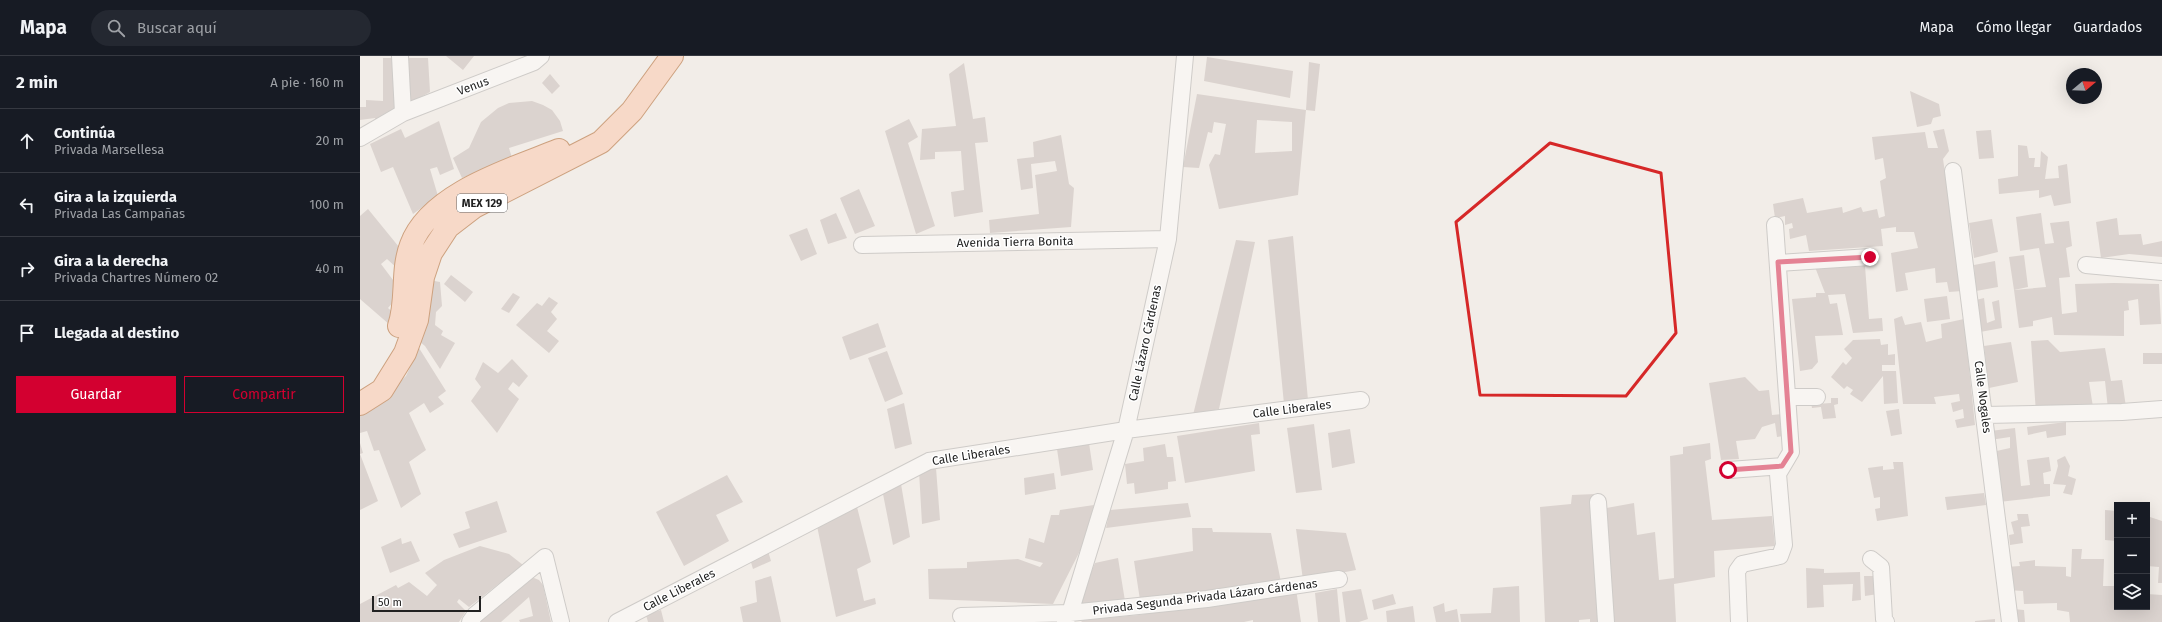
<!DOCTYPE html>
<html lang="es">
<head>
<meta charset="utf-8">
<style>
	body { margin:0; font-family:"Fira Sans",sans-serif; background:#242831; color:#f1f3f6 }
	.controls { position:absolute; right:12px; bottom:12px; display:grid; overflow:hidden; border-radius:0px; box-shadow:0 4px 16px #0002 }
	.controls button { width:36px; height:36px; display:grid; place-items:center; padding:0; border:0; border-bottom:1px solid #363941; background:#171b24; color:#f1f3f6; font:20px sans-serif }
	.compass { position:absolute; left:1706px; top:12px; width:36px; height:36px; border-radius:50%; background:#171b24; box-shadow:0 4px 16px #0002; rotate:71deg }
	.scale { position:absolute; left:12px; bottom:10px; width:109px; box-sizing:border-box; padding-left:4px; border:2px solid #222; border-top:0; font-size:11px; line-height:14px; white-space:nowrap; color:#222; -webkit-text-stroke:3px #fff; paint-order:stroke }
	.stop { position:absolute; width:12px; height:12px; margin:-9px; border:3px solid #d30030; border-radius:50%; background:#fff }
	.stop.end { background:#d30030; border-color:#fff; box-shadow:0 1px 4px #0008 }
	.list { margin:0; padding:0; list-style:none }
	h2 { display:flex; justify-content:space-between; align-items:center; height:52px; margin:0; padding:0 16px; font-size:17px }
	h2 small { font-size:13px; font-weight:400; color:#9ea1a6 }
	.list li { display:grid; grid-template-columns:26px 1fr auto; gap:12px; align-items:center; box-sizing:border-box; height:64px; padding:0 16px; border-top:1px solid #363941 }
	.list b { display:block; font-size:15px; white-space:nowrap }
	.list p { margin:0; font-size:13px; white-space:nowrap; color:#9ea1a6 }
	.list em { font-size:13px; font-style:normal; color:#9ea1a6 }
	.actions { display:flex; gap:8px; padding:12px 16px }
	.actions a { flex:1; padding:9px 0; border:1px solid #d30030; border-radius:0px; text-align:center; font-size:14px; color:#d30030 }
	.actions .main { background:#d30030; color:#fff }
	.icon { flex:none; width:22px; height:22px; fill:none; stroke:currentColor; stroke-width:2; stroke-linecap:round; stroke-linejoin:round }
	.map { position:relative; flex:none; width:1802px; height:566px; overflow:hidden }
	header { display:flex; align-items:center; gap:24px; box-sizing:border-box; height:56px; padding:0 20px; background:#171b24; border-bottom:1px solid #363941 }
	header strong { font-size:19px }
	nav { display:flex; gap:22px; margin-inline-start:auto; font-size:14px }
	.search { width:280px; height:36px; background:#242831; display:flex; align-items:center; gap:10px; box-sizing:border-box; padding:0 14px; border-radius:22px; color:#9ea1a6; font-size:15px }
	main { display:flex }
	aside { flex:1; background:#171b24 }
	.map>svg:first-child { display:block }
	.building { fill:#bfb4b1; fill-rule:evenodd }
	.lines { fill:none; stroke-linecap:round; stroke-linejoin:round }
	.minor-casing { stroke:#a3a3a3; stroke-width:18 }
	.primary-casing { stroke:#9f4600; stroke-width:24 }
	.minor { stroke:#fff; stroke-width:16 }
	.primary { stroke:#fdc1a3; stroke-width:22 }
	.route { stroke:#d30030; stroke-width:5 }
	.marked { fill:none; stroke:#d62828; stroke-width:3; stroke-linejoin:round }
	.labels { text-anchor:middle; stroke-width:3; stroke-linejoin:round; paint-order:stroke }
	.shield { fill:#fff; stroke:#646464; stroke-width:1 }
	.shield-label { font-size:11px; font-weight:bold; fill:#222 }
	.street-label { font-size:12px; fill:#222; stroke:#fff }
</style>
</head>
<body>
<header>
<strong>Mapa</strong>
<div class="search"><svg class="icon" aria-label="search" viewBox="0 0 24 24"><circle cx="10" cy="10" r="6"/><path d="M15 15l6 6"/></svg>Buscar aquí</div>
<nav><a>Mapa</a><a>Cómo llegar</a><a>Guardados</a></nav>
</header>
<main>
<aside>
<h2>2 min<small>A pie · 160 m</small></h2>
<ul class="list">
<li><svg class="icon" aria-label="ahead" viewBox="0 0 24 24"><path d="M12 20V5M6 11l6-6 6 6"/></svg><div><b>Continúa</b><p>Privada Marsellesa</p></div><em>20 m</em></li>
<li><svg class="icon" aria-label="left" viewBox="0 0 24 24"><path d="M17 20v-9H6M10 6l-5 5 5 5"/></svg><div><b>Gira a la izquierda</b><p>Privada Las Campañas</p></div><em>100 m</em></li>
<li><svg class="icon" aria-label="right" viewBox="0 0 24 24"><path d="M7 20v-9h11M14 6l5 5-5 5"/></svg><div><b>Gira a la derecha</b><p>Privada Chartres Número 02</p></div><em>40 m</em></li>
<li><svg class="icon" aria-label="arrive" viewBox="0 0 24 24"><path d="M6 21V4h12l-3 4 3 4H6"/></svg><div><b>Llegada al destino</b></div></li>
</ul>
<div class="actions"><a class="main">Guardar</a><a>Compartir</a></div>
</aside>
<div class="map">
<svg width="1802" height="566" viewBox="0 0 1802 566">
	<rect width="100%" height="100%" fill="#f2ede8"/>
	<path class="building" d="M86,0H114L103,14Z
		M847,1L933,15L930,42L844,25Z
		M23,2H34V58L16,66L15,62L0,64V51H6V44L23,45Z
		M42,2H68L70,36L44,50Z
		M949,6L960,8L955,55L946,54L938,139L859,153L849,109L855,98L860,99L866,68L854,66L852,77L848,76L839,112L823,111L837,38L946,54ZM897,64L932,66V95L895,97Z
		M604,7L613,63L625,61L628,86L615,87L623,156L594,161L591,136L604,134L601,95L575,96V103L560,104L562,73L596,70L589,18Z
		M190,18L200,30L192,38L182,27Z
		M1550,35L1579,48L1581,60L1573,62L1571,68L1557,71Z
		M172,45L183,49L192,54L200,65L203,75L149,92L152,102L102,122L93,102L109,92L121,66L138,52L149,47Z
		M549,63L558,81L548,87L575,170L556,178L525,75Z
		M79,65L94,113L80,119L77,111L70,113L78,140L53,158L33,111L21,116L10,88L41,73L45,82Z
		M1584,73L1589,95L1583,103L1602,235L1589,236L1587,226L1576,227L1575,212L1545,217L1548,234L1536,236L1531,197L1558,192L1554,176H1536V171L1521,173L1523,190L1449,195L1446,179L1430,183L1429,173L1433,172L1432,167L1425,169V160L1415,162L1413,148L1443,142L1447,157L1482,151L1483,157L1501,151L1503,156L1517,153L1519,162L1525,160L1520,125L1526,122L1523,102L1515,104L1512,81L1565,76L1568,92H1578L1573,75Z
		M1631,74L1634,102L1619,103L1616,75Z
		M701,79L709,128L714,132L711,171L630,177L629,164L679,158L675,119L697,115L695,105L671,108L673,132L661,134L657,103L674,101L673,86Z
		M1658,89L1667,90L1669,102H1675L1674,111H1680L1681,95L1688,101L1685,123L1699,122L1698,110L1707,108L1711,147L1694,150L1691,139L1679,142V134L1639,138L1638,123L1658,120Z
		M499,133L515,170L495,178L480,142Z
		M8,153L39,191L38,213L27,203L21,208L42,236L28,252L36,259L30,269L0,243V160Z
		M476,157L487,182L468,188L460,164Z
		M1681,157L1685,188L1694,187L1690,167L1709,165L1712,190L1706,192L1710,221L1699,222L1702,258L1717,256L1715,228L1754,227L1799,228L1801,268L1780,269L1778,243L1768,245L1769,254L1764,255V280L1694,279L1692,261L1673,265V270L1659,272L1654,234L1686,231L1679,192L1660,195L1656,161Z
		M1757,162L1759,179L1781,178L1783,189L1802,185V201L1769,198L1741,202L1736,166Z
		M1632,163L1638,196L1614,202L1609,167Z
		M447,172L457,198L441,205L429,179Z
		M933,180L948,344L924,348L908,184Z
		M876,184L895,186L859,353L833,359Z
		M1664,199L1668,231L1654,234L1649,201Z
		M1635,205L1638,231L1616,235L1614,209Z
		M1505,210L1509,263L1522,262L1523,275L1493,277L1485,238L1468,239L1470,248L1477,247L1483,279L1455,280L1458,306L1452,313L1440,315L1432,243L1456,241V237H1465L1455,211Z
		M91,219L113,236L105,246L84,228Z
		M69,224L80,226L82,250L76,256L75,269L83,275L81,279L95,287L80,313L65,290L60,286Z
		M153,237L160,241L149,257L141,253Z
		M1587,240L1590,263L1567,266L1564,243Z
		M189,241L198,247L191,256L197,263L187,275L199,285L189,297L156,269L177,247L182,250Z
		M1624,242L1627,267L1635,264L1632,246L1639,244L1642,272L1620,276L1616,244Z
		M1542,260L1545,269L1561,266L1566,286L1582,282L1581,268L1604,263L1615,369L1597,372L1595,364L1604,362L1603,353L1593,356L1591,347L1600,345L1599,338L1574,341L1576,348H1543L1534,263Z
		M518,267L526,291L490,304L482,281Z
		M1520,283L1521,289L1528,288V299L1535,298V309H1522V315H1536L1538,347L1524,348L1523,320L1502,346L1490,338L1493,334L1487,330L1484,333L1471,321L1483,306L1486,309L1492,302L1484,293L1493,284Z
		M1688,284L1700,296L1745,292L1751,325L1762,324L1766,351L1748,353L1745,325L1729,326L1733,351L1676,357L1671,285Z
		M1651,286L1658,326L1629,332L1624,290Z
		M59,292L86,335L78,341L84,348L70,357L64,347L49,357L66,394L49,406L61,438L41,452L19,394L14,395L7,375L0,377V358L28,337L46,320Z
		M527,295L543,338L525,346L508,302Z
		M1783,297H1802V308H1783Z
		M152,303L168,320L159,331L153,326L148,333L159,343L137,377L111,345L121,331L115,323L123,306L138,317Z
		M1385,321L1399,335L1409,334L1412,359L1422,358L1424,380L1417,381L1415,367L1402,371L1395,383L1376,385L1379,403L1361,404L1349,327Z
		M1471,342H1478V348L1474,349L1476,362L1463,363L1461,351L1452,352L1451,346L1456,348L1471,347Z
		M544,347L552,388L535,393L527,353Z
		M1539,353L1542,378L1531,380L1526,355Z
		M1706,366V379L1687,382L1686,375L1668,379L1667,371Z
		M899,367L900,378L891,379L895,415L825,427L817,380Z
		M954,368L962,434L936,437L927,372Z
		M1655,372L1661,430L1670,429L1667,404L1689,401L1691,415L1683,417L1684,428H1690V440L1639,446L1632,396L1650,392V381L1630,384V375Z
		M990,373L995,407L972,412L968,377Z
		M0,387L3,397L0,398Z
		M729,387L733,414L701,420L697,393Z
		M1350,387L1351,403L1345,405L1352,464L1412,460L1415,490L1354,495L1355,521L1314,528L1316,566H1248L1241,453L1274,447L1277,479L1295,476L1299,524L1314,522L1310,400L1323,398V391Z
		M805,388L807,401H813L816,425L808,426V433L775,438L774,427L767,428L765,408L784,405L783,392Z
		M0,398L18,445L0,454Z
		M1705,400L1710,410L1708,420L1716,423L1712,439L1703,437L1706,429L1693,428L1698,410L1697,404Z
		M1533,406H1543L1548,460L1517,465L1515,453L1520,452V441L1514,442L1508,412L1523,410V414L1534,413Z
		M576,412L580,464L562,468L559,415Z
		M694,417L696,433L665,439L664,422Z
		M367,419L383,446L356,459L369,485L324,510L296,456Z
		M541,428L550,481L533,489L523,438Z
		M1624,437L1626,449L1587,454L1585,441Z
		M1235,438L1243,566H1230V563L1219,564V566H1185L1180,451L1211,448L1212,439Z
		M137,445L147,476L99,492L93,478L110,472L105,456Z
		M828,447L831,461L746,472L750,454Z
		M734,449L723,489L693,548L569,543L568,513L607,512V506L658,503L680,511L683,507L665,502L669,482L684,487L691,459H699L700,454Z
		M497,451L511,506L497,513L504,545L515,542L516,548L476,561L457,470Z
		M1745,454L1757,455V485L1745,484Z
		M1657,458H1668L1670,470L1661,471L1663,487L1650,489L1649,479L1654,478L1651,466L1658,464Z
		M1787,460L1802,465V527H1798L1799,511L1787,510Z
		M832,472H852L853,476L911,477L921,526L780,544L774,505L833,495Z
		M936,473L986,477L996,514L943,524Z
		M41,482L42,488L51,485L60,505L30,517L21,491Z
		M120,490L149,498L163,509L109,551L99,543L97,546L106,555L99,566H0V548L36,529L38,532L49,526L67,540L77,529L65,517L84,504Z
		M1712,493H1722L1721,503H1744L1743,530H1757V551H1787V538L1802,539V566H1710L1709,556L1697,554V547L1664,548L1663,535L1647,534L1646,511L1660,510L1659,506L1675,504V510L1706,511V520L1711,521Z
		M408,495L411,505L393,513L390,503Z
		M758,502L765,545L717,551L735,507Z
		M1446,512L1464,513V517L1500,516L1501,544L1492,545L1493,528L1463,529L1464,551L1447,552Z
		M411,520L421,566H383L380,551L397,546L395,525Z
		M1504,520H1518V538L1505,540Z
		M174,522L179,524L183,529L191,566H160L159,564L173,560L169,541L141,566H116L168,523Z
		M1159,530L1160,566H1101L1100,558L1131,557L1133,532Z
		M936,533L941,566H893V564L884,566H721L723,564L779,559Z
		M977,533L980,566H958L955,537Z
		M1001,533L1008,563L999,566H986L982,536Z
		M1033,538L1036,548L1014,554L1012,544Z
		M1084,547L1085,556L1097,553L1099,566H1076L1073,551Z
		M1053,550L1055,566H1027L1026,555Z
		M1653,553L1664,554L1665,566H1653Z
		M301,554L304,566H288L286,559Z
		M1635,563V566H1615V565Z"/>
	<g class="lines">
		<defs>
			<path id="minor" d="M40,0L43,57
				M0,82L43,57L174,6L181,0
				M1593,115L1650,566
				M502,189L808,183
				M1418,207L1510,201
				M1726,209L1802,216
				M1427,341H1457
				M1625,359L1762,356L1802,353
				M1369,414L1422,410
				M1238,446L1246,566
				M1511,503L1521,511L1524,563L1526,566
				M601,560L710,557L847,543L979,523
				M110,566L115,559L185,501L201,566
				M257,566L569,405L766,374L1001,344
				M705,566L710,557L766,374L808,183L825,0
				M1379,566L1377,515L1382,508L1420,500L1424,489L1418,418L1431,396L1415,169"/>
			<path id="primary" d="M39,270C48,244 41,215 51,189C70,137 152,113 199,94
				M0,348L22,334L45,297L57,264L63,221L71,197L88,171L114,151L241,86L272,55L312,0"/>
		</defs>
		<use href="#minor" class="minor-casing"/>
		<use href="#primary" class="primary-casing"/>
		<use href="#minor" class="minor"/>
		<use href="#primary" class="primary"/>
	</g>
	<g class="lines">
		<path class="route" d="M1368,414L1422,410L1431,396L1418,206L1510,201"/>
	</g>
	<path d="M0 0H1802V566H0ZM1190,87L1301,117L1316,277L1266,340L1120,339L1096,166Z" fill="#f2ede8" fill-opacity=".55" fill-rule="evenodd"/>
	<path class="marked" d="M1190,87L1301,117L1316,277L1266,340L1120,339L1096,166Z"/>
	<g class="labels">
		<rect class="shield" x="97" y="138" width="50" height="18" rx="3"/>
		<g class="shield-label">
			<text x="122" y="151">MEX 129</text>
		</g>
		<g class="street-label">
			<text transform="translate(113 30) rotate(-21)" y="4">Venus</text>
			<text transform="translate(655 186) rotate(-1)" y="4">Avenida Tierra Bonita</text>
			<text transform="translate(785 287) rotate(-78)" y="4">Calle Lázaro Cárdenas</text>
			<text transform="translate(1623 341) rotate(83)" y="4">Calle Nogales</text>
			<text transform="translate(932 353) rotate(-7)" y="4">Calle Liberales</text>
			<text transform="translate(611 399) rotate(-9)" y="4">Calle Liberales</text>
			<text transform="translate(319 534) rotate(-27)" y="4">Calle Liberales</text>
			<text transform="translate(845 541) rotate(-7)" y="4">Privada Segunda Privada Lázaro Cárdenas</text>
		</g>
	</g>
</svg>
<div class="controls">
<button>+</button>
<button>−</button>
<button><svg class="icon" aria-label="layers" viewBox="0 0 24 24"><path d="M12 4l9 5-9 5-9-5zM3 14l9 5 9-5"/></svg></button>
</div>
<svg class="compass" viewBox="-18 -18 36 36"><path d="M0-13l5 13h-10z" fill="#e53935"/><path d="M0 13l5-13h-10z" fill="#9ea1a6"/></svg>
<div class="scale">50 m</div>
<div class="stop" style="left:1368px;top:414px"></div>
<div class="stop end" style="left:1510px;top:201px"></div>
</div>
</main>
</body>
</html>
